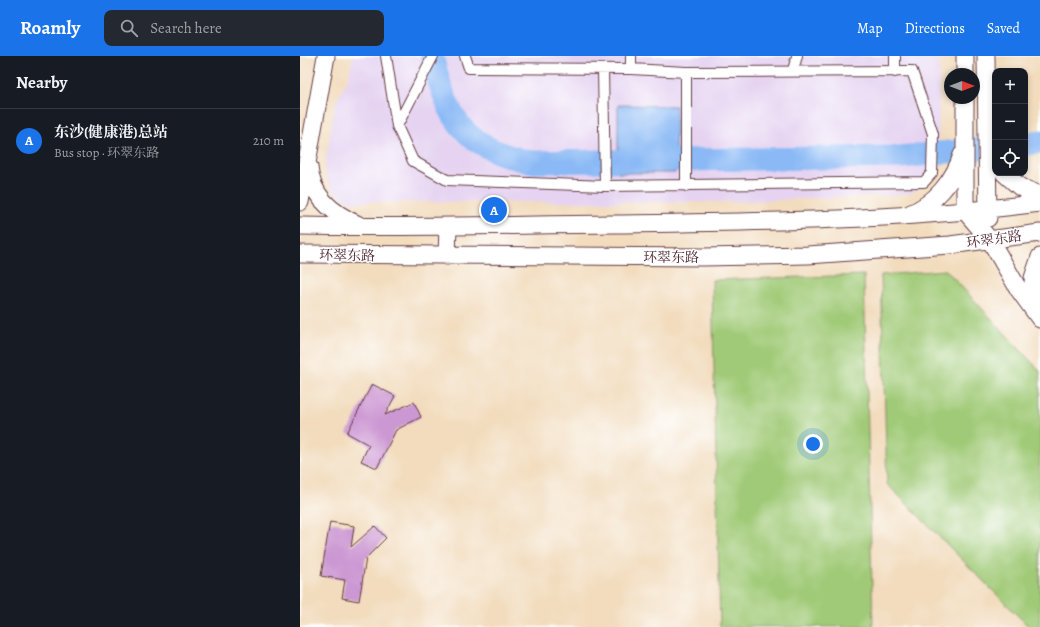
<!DOCTYPE html>
<html lang="en">
<head>
<meta charset="utf-8">
<style>
	body { margin:0; font-family:Alegreya,"Noto Serif SC",serif; background:#242831; color:#f1f3f6 }
	.controls { position:absolute; right:12px; top:12px; display:grid; overflow:hidden; border-radius:8px; box-shadow:0 2px 6px #0003 }
	.controls button { width:36px; height:36px; display:grid; place-items:center; padding:0; border:0; border-bottom:1px solid #363941; background:#171b24; color:#f1f3f6; font:20px sans-serif }
	.compass { position:absolute; left:644px; top:12px; width:36px; height:36px; border-radius:50%; background:#171b24; box-shadow:0 2px 6px #0003; rotate:90deg }
	.you { position:absolute; left:513px; top:388px; width:14px; height:14px; margin:-10px; border:3px solid #fff; border-radius:50%; background:#1a73e8; box-shadow:0 0 0 6px #1a73e833 }
	.badge { display:grid; place-items:center; width:26px; height:26px; border-radius:50%; background:#1a73e8; color:#fff; font-size:13px; font-weight:700 }
	.pin { position:absolute; translate:-50% -50%; border:2px solid #fff; box-shadow:0 1px 4px #0006 }
	.list { margin:0; padding:0; list-style:none }
	h2 { display:flex; justify-content:space-between; align-items:center; height:52px; margin:0; padding:0 16px; font-size:17px }
	h2 small { font-size:13px; font-weight:400; color:#9ea1a6 }
	.list li { display:grid; grid-template-columns:26px 1fr auto; gap:12px; align-items:center; box-sizing:border-box; height:64px; padding:0 16px; border-top:1px solid #363941 }
	.list b { display:block; font-size:15px; white-space:nowrap }
	.list p { margin:0; font-size:13px; white-space:nowrap; color:#9ea1a6 }
	.list em { font-size:13px; font-style:normal; color:#9ea1a6 }
	.icon { flex:none; width:22px; height:22px; fill:none; stroke:currentColor; stroke-width:2; stroke-linecap:round; stroke-linejoin:round }
	.map { position:relative; flex:none; width:740px; height:571px; overflow:hidden }
	header { display:flex; align-items:center; gap:24px; box-sizing:border-box; height:56px; padding:0 20px; background:#1a73e8; color:#fff }
	header strong { font-size:19px }
	nav { display:flex; gap:22px; margin-inline-start:auto; font-size:14px }
	.search { width:280px; height:36px; background:#242831; display:flex; align-items:center; gap:10px; box-sizing:border-box; padding:0 14px; border-radius:8px; color:#9ea1a6; font-size:15px }
	main { display:flex }
	aside { flex:1; background:#171b24 }
	.map>svg:first-child { display:block }
	.built { fill:#e5d3f1 }
	.green { fill:#a0ca77; stroke:#757451 }
	.water { fill:#8ab9f5; stroke:#6a6c90 }
	.lines { fill:none; stroke-linecap:round; stroke-linejoin:round }
	.river { stroke:#8ab9f5; stroke-width:23 }
	.building { fill:#cc98d3 }
	.pedestrian-casing { stroke:#633b41; stroke-width:12 }
	.tertiary-casing { stroke:#633b41; stroke-width:19 }
	.pedestrian { stroke:#fff; stroke-width:10 }
	.tertiary { stroke:#fff; stroke-width:17 }
	.labels { text-anchor:middle; stroke-width:3; stroke-linejoin:round; paint-order:stroke }
	.street-label { font-size:14px; fill:#4a1f2b; stroke:#fff }
</style>
</head>
<body>
<header>
<strong>Roamly</strong>
<div class="search"><svg class="icon" aria-label="search" viewBox="0 0 24 24"><circle cx="10" cy="10" r="6"/><path d="M15 15l6 6"/></svg>Search here</div>
<nav><a>Map</a><a>Directions</a><a>Saved</a></nav>
</header>
<main>
<aside>
<h2>Nearby<small></small></h2>
<ul class="list">
<li><span class="badge">A</span><div><b>东沙(健康港)总站</b><p>Bus stop · 环翠东路</p></div><em>210 m</em></li>
</ul>
</aside>
<div class="map">
<svg width="740" height="571" viewBox="0 0 740 571">
	<rect width="100%" height="100%" fill="#fff"/>
	<filter id="ink" filterUnits="userSpaceOnUse"><feTurbulence type="fractalNoise" baseFrequency=".025" numOctaves="2"/><feDisplacementMap in="SourceGraphic" scale="8" xChannelSelector="R" yChannelSelector="G"/><feConvolveMatrix kernelMatrix="1 2 1 2 8 2 1 2 1" color-interpolation-filters="sRGB"/></filter>
	<filter id="wash" filterUnits="userSpaceOnUse"><feTurbulence type="fractalNoise" baseFrequency=".012" numOctaves="4" result="noise"/><feDisplacementMap in="SourceGraphic" scale="16" xChannelSelector="R" yChannelSelector="G"/><feGaussianBlur stdDeviation="0.9" result="paint"/><feColorMatrix in="noise" values="0 0 0 0 0 0 0 0 0 0 0 0 0 0 0 0 0 1.4 0 .05"/><feComposite in="paint" operator="in"/></filter>
	<g filter="url(#wash)">
		<rect width="100%" height="100%" fill="#f2dcbd"/>
		<path class="built" d="M53,0H640L638,102L636,110L624,129L611,137L593,139L424,146H53L46,144L34,136L27,122L25,109L35,49L49,20Z"/>
		<path class="green" d="M646,214L740,315V571H729L587,428L581,219Z
			M564,219L573,571H420L412,224Z"/>
		<path class="water" d="M318,49L376,50L375,117H318Z"/>
		<g class="lines">
			<path class="river" d="M132,0C149,65 162,90 230,106L601,101L695,91
				M725,88L740,86"/>
		</g>
		<g id="blocks">
			<path class="building" d="M72,328L95,340L85,359L114,346L121,361L96,374L77,412L61,405L69,389L47,377Z
				M30,466L54,470L51,491L75,470L86,482L66,502L59,545L42,542L45,524L21,520Z"/>
		</g>
	</g>
	<g filter="url(#ink)">
		<use href="#blocks" fill-opacity="0" stroke="#633b41" stroke-width="1"/>
		<g class="lines">
			<defs>
				<path id="pedestrian" d="M86,0L97,70L113,105L147,124L305,130L624,126L632,117L633,78L612,15L386,16L331,13L169,12L165,0
					M595,0V16
					M303,13L305,130
					M331,13V0
					M493,14L497,0
					M386,16V130
					M97,70L133,0"/>
				<path id="tertiary" d="M686,0L688,162
					M665,18V0
					M665,42V155L690,184L719,234L740,263
					M9,111C11,140 33,158 59,169
					M704,117L720,131L740,139
					M0,146L26,0
					M609,158C635,148 654,124 662,99
					M0,170C104,172 208,169 313,168C455,166 598,165 740,147
					M0,198L403,201L508,199L650,189L740,177
					M147,200L148,171
					M734,255L733,222L740,201"/>
			</defs>
			<use href="#pedestrian" class="pedestrian-casing"/>
			<use href="#tertiary" class="tertiary-casing"/>
			<use href="#pedestrian" class="pedestrian"/>
			<use href="#tertiary" class="tertiary"/>
		</g>
	</g>
	<g class="labels">
		<g class="street-label">
			<text transform="translate(694 183) rotate(-8)" y="5">环翠东路</text>
			<text transform="translate(47 199) rotate(1)" y="5">环翠东路</text>
			<text x="371" y="206">环翠东路</text>
		</g>
	</g>
</svg>
<div class="controls">
<button>+</button>
<button>−</button>
<button><svg class="icon" aria-label="locate" viewBox="0 0 24 24"><circle cx="12" cy="12" r="6"/><path d="M12 2v4M12 18v4M2 12h4M18 12h4"/></svg></button>
</div>
<svg class="compass" viewBox="-18 -18 36 36"><path d="M0-13l5 13h-10z" fill="#e53935"/><path d="M0 13l5-13h-10z" fill="#9ea1a6"/></svg>
<div class="you"></div>
<div class="pin badge" style="left:194px;top:154px">A</div>
</div>
</main>
</body>
</html>
